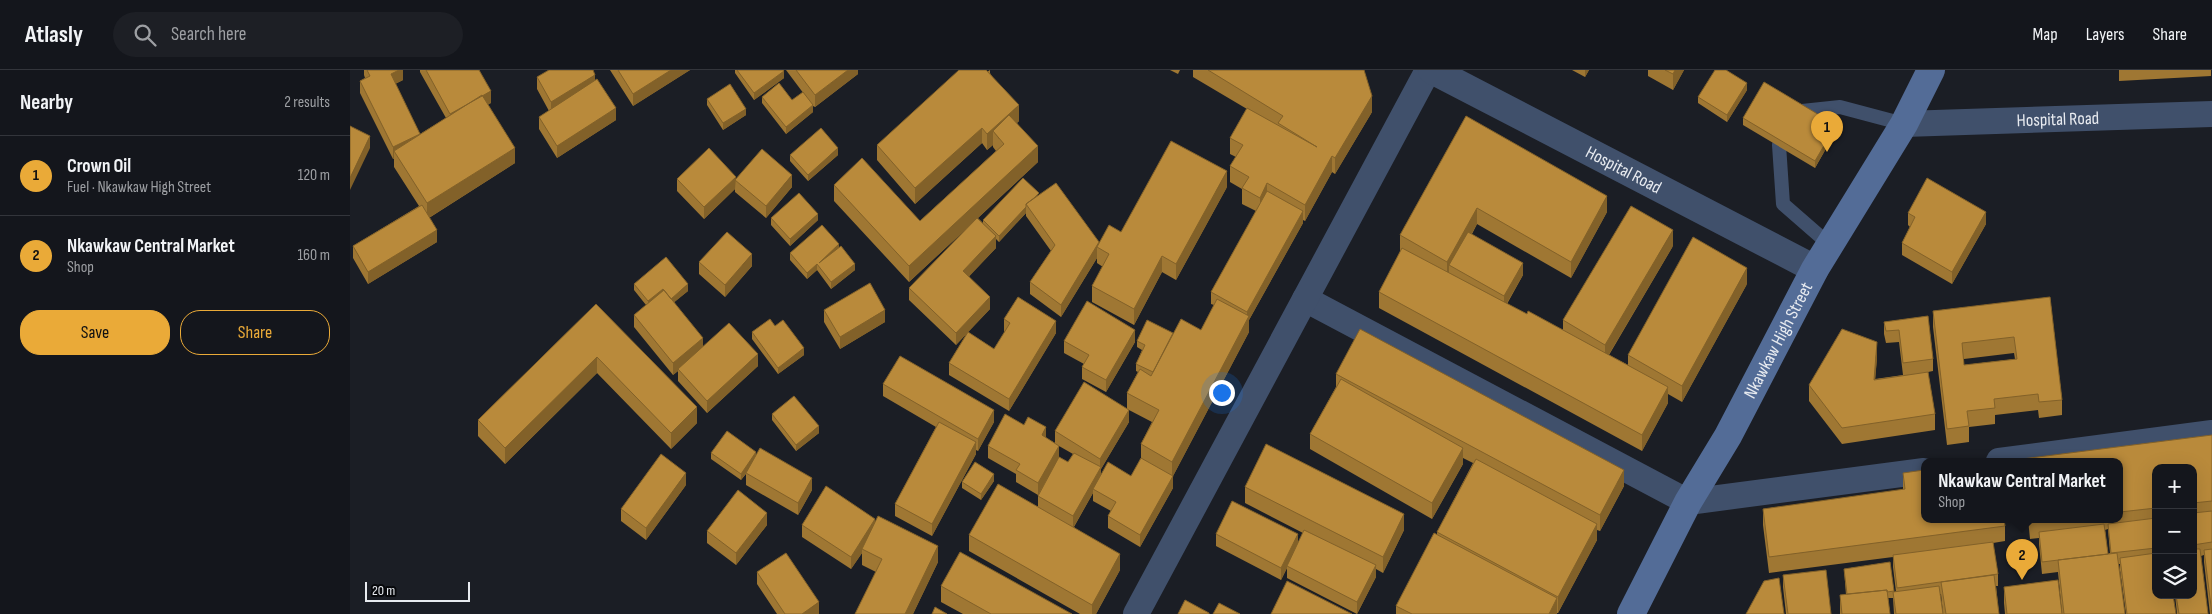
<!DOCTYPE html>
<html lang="en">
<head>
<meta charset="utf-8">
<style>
	body { margin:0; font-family:"Sofia Sans Condensed",sans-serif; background:#1d1f25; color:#f1f3f6 }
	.controls { position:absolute; right:15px; bottom:15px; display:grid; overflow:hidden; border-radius:10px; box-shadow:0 5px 20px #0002 }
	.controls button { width:45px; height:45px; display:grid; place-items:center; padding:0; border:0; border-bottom:1px solid #33353b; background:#14161c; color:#f1f3f6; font:25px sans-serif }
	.scale { position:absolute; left:15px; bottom:12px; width:105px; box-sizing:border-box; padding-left:5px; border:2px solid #e8ebf0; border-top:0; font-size:14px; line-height:18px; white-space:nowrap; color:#e8ebf0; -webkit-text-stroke:4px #07080b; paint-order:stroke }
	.you { position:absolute; left:871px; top:322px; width:18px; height:18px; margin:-12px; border:4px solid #fff; border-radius:50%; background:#1a73e8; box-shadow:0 0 0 8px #1a73e833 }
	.badge { display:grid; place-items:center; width:32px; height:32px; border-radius:50%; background:#eaaa38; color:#111; font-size:16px; font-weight:700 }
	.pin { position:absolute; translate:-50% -41px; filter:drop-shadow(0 1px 2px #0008) }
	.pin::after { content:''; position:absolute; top:26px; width:18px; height:15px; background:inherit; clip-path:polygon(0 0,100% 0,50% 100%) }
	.popup { position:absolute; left:1571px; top:388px; width:202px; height:65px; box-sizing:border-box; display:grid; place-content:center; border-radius:10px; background:#14161c; filter:drop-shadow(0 1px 4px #0005); font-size:16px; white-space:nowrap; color:#9d9fa3 }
	.popup b { font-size:19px; color:#f1f3f6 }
	.popup::after { content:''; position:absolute; left:50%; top:100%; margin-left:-10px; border:10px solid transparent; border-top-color:#14161c }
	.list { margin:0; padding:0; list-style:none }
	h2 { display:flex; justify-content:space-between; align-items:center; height:65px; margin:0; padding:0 20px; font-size:21px }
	h2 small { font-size:16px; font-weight:400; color:#9d9fa3 }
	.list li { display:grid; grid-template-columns:32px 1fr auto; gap:15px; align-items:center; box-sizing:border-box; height:80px; padding:0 20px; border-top:1px solid #33353b }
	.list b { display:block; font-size:19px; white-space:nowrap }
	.list p { margin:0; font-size:16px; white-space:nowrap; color:#9d9fa3 }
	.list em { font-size:16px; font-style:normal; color:#9d9fa3 }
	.actions { display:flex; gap:10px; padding:15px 20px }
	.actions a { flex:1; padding:11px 0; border:1px solid #eaaa38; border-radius:20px; text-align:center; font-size:18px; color:#eaaa38 }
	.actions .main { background:#eaaa38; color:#111 }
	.icon { flex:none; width:28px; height:28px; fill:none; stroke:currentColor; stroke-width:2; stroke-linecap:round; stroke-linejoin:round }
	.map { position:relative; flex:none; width:1862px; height:544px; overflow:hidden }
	header { display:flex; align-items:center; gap:30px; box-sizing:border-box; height:70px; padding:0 25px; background:#14161c; border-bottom:1px solid #33353b }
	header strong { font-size:24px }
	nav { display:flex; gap:28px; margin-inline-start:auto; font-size:18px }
	.search { width:350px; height:45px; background:#1d1f25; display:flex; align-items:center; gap:12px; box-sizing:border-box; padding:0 18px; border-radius:28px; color:#9d9fa3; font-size:19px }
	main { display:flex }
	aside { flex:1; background:#14161c }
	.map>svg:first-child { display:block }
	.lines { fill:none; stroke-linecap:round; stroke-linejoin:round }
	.service { stroke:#40506b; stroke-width:14 }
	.minor { stroke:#40506b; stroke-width:26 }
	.tertiary { stroke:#40506b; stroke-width:28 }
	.secondary { stroke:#536c97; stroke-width:28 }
	.wall { fill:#9f7733; fill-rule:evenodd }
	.shaded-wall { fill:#826129 }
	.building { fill:#b98a3b; stroke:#826129; fill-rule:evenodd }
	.labels { text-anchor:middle; stroke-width:5; stroke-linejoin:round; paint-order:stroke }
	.street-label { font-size:18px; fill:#e8ebf0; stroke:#07080b }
</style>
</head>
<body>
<header>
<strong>Atlasly</strong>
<div class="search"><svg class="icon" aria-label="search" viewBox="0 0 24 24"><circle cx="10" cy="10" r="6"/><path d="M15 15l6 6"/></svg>Search here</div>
<nav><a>Map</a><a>Layers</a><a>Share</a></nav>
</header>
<main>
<aside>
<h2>Nearby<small>2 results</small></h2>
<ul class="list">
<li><span class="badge">1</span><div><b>Crown Oil</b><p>Fuel · Nkawkaw High Street</p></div><em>120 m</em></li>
<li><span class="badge">2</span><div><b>Nkawkaw Central Market</b><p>Shop</p></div><em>160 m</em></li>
</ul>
<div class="actions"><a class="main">Save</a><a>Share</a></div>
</aside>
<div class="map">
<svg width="1862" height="544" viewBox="0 0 1862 544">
	<rect width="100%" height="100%" fill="#1b1e25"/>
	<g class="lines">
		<path class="service" d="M1452,41L1490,37L1554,54
			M1429,75L1433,134L1480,175"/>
		<g class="minor">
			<path id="s1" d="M1554,54L1862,44"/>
			<path d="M955,229L1338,432L1574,401"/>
			<path d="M1649,391L1862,363"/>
			<path d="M786,544L1078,0"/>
		</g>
		<path class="tertiary" id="s2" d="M1082,0L1465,199"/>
		<path class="secondary" id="s3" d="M1281,544L1338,432L1378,366L1465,199L1554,54L1581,0"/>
	</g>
	<path class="wall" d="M14,0H53V10L45,14L70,64L96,48L70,2V0H129L141,33L138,34L165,93L79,148L87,172L18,214L3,188V176L69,136L44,97V89H43L10,23V11L15,8L14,5Z
		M260,0H340L283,36Z
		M385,0H433L434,8L404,30L385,3Z
		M436,0H508V4L465,37L463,36V42L436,64L412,33V27L442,30L457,28Z
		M640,0V3L669,51L667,53L688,92L628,148L633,153V150L689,125L749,172L877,117L826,210L812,202L784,255L742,232V216L753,197L747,193V188L711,247L680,224V212L701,181L676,146V143L649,172L646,169V178L619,206L640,239L618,262L644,279L655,262L654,261V249L706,263L659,341L599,305V293L617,263L606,275L559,230V218L617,158L559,212L484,131V115L570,151L646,81L643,77V75L637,80L632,73L565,134L527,90V75Z
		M820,0H830L828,4Z
		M843,0H1014L1022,42L985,104L982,102L955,151L953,150V153L899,250V262L823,406V418L790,477L758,458V446L761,441L743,431V423L724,457L770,500L746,544H730L619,481V465L688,436V425L666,412V404L638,388V376L696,368L705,373V361L777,338V323L788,302L786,301V294L792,280L787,277V271L823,263L851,260L864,235L861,234V222L906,141L892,134V119L880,112V96L886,87L880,84V68L897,39L843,7ZM779,340L802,352L791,374V389L781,406L751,405V399L779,352ZM709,376L723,384L718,392L709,387Z
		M1222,0H1239L1235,7Z
		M1298,0H1334L1323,20L1298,6Z
		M1769,0H1861V6L1769,11Z
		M187,7L245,10L266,50L207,88L189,59V47L199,41L187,19Z
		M1397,20L1377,52L1348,33V27Z
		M357,29L396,45L373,60L357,35Z
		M1116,46L1257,142L1221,208L1127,154L1122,164L1173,205L1157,234L1177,244L1213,260V250L1323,176L1259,285L1278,295V285L1397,214L1332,332L1318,324V333L1292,381L1029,238V222L1050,182V165Z
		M1393,48L1486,61L1465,98L1393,55Z
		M440,85H488L458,111L440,91Z
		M327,109L386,110L442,117L416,148L385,122V119L354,149L327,121Z
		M1558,143L1636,154L1602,214L1552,185V173L1560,157L1558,155Z
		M421,148L468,150L440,176L421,155Z
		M489,178L505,200L481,219L467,200L457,209L440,190V183Z
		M349,192L402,196L375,227L349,204Z
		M284,214L338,221L324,232L353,276L408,296L357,343L328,311V301L323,305L284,257V245L296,235L284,220Z
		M1700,227L1712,330V345L1689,348L1688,340L1645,345V354L1619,357V372L1597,375L1583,257V241ZM1664,283L1665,289L1614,295V289Z
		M246,234L347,353L321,379L247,303L155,394L128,366V350Z
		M474,240L535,252L490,279L474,252Z
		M1578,246L1583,289V301L1578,302L1585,344V360L1492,374L1459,331V315L1527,288L1525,309L1553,305L1549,272L1536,273L1534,264V252Z
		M425,256L454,285L428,304L402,269V262Z
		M714,271L785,272L756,322L732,309V297L734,294L714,283Z
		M986,304L1274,416L1250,461L1247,460V470L1208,543H1207V544H1046V536L1087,464V462L1123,393L1113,388V394L1082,449L960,379V364L986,317Z
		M533,314L644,352L628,381L626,380V384L582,466L545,446V434L586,357L533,326Z
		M422,344L469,363L446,381L422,350Z
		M1862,365V544H1860L1854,492V485L1851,486L1858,544H1827L1825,525H1843V398H1806V525L1826,544H1776L1770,500V494H1769L1775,544H1712L1708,502L1692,504L1689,474V468L1680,469L1678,449H1770V391ZM1758,459L1760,483L1758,484L1755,460Z
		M361,383L406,384L462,420L448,445L396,415V404L391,410L361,389Z
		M1553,403L1655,456V471L1643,473L1648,504V516H1646L1649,544H1593L1591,524H1590L1593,544H1544L1543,528H1538L1540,544H1490V525H1496L1494,499L1540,492L1544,522H1546L1543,497V487L1419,503L1413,455V439L1553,420Z
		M644,411L631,430L612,418V412Z
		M336,415L296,470L271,451V439Z
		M895,417L1054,460L1033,503L1026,499V507L1007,544L937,508V498L931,510L866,476V464L948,473L953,463L895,433Z
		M525,451L588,492L563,544H505L526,502L512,495V483L501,499L452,467V455Z
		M417,455L386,495L357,473V461Z
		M407,502L469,544H427L407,514Z
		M1433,505L1481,544H1436L1433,517Z
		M591,516L722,544H613L591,532Z
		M1654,517L1712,544H1655L1654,533Z"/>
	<path class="shaded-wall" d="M49,0H53V10L41,16V4Z
		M321,0H340L283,36V24Z
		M498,0H508V4L465,37V25Z
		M1235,0H1239L1235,7Z
		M1325,0H1334L1323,20V4Z
		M434,1V8L404,30V23Z
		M245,5V17L201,44V32Z
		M1397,13V20L1377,52V45Z
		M141,21V33L100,56V44Z
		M1022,26V42L985,104V88Z
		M463,35V42L436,64V57Z
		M669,35V51L649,69L643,61V75L637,80V64Z
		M266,38V50L207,88V76Z
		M396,39V45L373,60V53Z
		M1486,55V61L1465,98V91Z
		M632,58V73L565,134V118Z
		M70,64L44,81V89H43V77Z
		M20,66V78L0,120V108Z
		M688,76V92L559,212V196Z
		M165,78V93L77,149V133Z
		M488,78V85L458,111V105Z
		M982,86V102L955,151V135Z
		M877,101V117L826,210V194Z
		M442,105V117L416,148V136Z
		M386,107L385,119L354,149V137Z
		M917,113V129L910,144V128Z
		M1257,126V142L1221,208V192Z
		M676,137V143L649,172V166Z
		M1127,138V154L1103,197L1099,195V204L1097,208V192Z
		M953,141V153L899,250V262L822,408V392L897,250V242Z
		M1636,142V154L1602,214V202Z
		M468,144V150L440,176V169Z
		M87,160V172L18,214V202Z
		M1323,160V176L1255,291V275Z
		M646,166V178L613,213V201Z
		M749,172L747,177V188L711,247V235Z
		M489,174V181L469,193Z
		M402,184V196L375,227V215Z
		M812,186V202L784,255V239Z
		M1173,193V205L1154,238V226Z
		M467,194V200L457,209V203Z
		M505,194V200L481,219V212Z
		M1397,198V214L1332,332V316Z
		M338,214V221L321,235V229Z
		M313,219V225L298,237V231Z
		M640,227V239L606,275V263Z
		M535,240V252L490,279V267Z
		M706,251V263L659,341V329Z
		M785,260V272L756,322V310Z
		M353,268V280L328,299V301L323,305V293Z
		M1527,272V288L1524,325V310Z
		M454,278V285L428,304V298Z
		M408,284V296L357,343V331Z
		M247,287V303L155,394V378Z
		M1318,317V333L1292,381V365Z
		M347,337V353L321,379V363Z
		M644,340V352L628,381V369Z
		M779,340V352L751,399V409L743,419V423L723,458V446L750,399V389Z
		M469,356V363L446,381V375Z
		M696,357V369L692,365Z
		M626,372V384L582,466V454Z
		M709,376V388L688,425V413Z
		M1113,378V394L1082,449V433Z
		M406,382V389L391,410V404Z
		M1274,400V416L1250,461V445Z
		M336,403V415L296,470V458Z
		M644,404V411L631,430V424Z
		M823,406V418L790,477V465Z
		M462,408V420L448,445V433Z
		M417,443V455L386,495V483Z
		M1054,444V460L1033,503V487Z
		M525,449V461L512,479V483L501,499V487Z
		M1247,454V470L1208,543V527Z
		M948,464V476L937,496V498L931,510V498Z
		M588,476V492L563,544H555Z
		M770,484V500L746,544H742V535Z
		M1026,495V507L1007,544V532Z
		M1207,528V544H1199Z
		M469,532V544H452Z"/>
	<path class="building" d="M17,0H49L41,4L70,64L43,77L10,11L20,6Z
		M76,0H129L141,21L100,44Z
		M199,0H243L245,5L201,32L187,7Z
		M268,0H321L283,24Z
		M387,0H433L434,1L404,23Z
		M446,0H498L465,25Z
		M609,0H636L669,35L637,64L632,58L565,118L527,75Z
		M858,0H1014L1022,26L985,88L982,86L955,135L917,113L910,128L892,118L899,107L880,96L893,75L880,68L897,38L967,77L928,53L933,46Z
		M1315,0H1325L1323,4Z
		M1365,0H1376L1397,13L1377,45L1348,27Z
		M247,9L266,38L207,76L189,47Z
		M1414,12L1486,55L1465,91L1393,48Z
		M429,13L442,30L453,22L463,35L436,57L412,27Z
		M380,14L396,39L373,53L357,29Z
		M132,25L165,78L77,133L44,81Z
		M659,45L688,76L559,196L484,115L512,88L570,151L654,74L643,61Z
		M1116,46L1257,126L1221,192L1127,138L1097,192L1050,165Z
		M0,56L20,66L0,108Z
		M471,58L488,78L458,105L440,85Z
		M821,71L877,101L826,194L812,186L784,239L742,216L759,184L747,177L759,155L771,162Z
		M359,78L386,107L354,137L327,109Z
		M412,79L442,105L416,136L385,110Z
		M673,108L689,123L684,128L676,134V137L649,166L633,150Z
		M1577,108L1636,142L1602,202L1552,173L1565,147L1558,143Z
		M706,113L749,172L711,235L680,212L705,175L676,134Z
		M917,121L953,141L897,242L861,222Z
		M449,123L468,144L440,169L421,148Z
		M72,135L87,160L18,202L3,176Z
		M1281,136L1323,160L1255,275L1213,250Z
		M627,148L646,166L613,201L640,227L606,263L559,218Z
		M472,155L489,174L469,193L491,176L505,194L481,212L467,194L457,203L440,183Z
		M377,162L402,184L375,215L349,192Z
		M1118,162L1173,193L1154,226L1099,195Z
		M1343,167L1397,198L1332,316L1278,285Z
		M1052,178L1177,244L1178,241L1318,317L1292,365L1029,222Z
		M316,187L338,214L321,229L313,219L298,231L284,214Z
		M520,213L535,240L490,267L474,240Z
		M314,220L353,268L323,293L284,245Z
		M668,227L706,251L659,329L599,293L618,262L644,279L660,253L654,249Z
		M1700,227L1712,330L1689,332L1688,324L1644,329L1645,338L1617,341L1619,356L1597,359L1583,241ZM1664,267L1667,289L1614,295L1612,273Z
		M867,229L899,246L822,392L791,374L809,340L777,323L790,299L801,306L831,249L851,260Z
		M737,231L785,260L756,310L732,297L739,285L714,271Z
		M246,234L347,337L321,363L247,287L155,378L128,350Z
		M1578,246L1583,289L1553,293L1549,260L1536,261L1534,252Z
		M420,249L425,256L433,250L454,278L428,298L402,262Z
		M797,250L823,263L803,302L786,294L795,275L787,271Z
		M379,253L408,284L357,331L328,299Z
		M1010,259L1274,400L1250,445L986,304Z
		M1492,259L1527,272L1524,310L1578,302L1585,344L1492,358L1459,315Z
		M550,286L644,340L628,369L533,314Z
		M991,309L1113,378L1082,433L960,364Z
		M734,312L779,340L750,389L705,361Z
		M444,326L469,356L446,375L422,344Z
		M655,344L674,355L678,347L696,357L692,365L709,376L688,413L666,400L670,394L638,376Z
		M589,352L626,372L582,454L545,434Z
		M377,361L406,382L391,404L361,383Z
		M1862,365V431L1843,433V398H1806V438L1770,442V391H1673L1672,389Z
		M916,374L1054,444L1033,487L895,417Z
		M410,378L462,408L448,433L396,403Z
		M724,383L751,397L723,446L688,426L709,387L718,392Z
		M311,384L336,403L296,458L271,439Z
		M791,388L823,406L790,465L758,446L766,432L743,419L758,392L781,406Z
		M1126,389L1247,454L1208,527L1087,462Z
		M625,392L644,404L631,424L612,412Z
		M1574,400V449H1654L1655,456L1419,487L1413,439L1555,419L1553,403Z
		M648,414L770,484L742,535L619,465Z
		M476,416L525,449L501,487L452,455Z
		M388,420L417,443L386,483L357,461Z
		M882,431L948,464L931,498L866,464Z
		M1862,441V472L1843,475V443Z
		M528,446L588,476L555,544H505L532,489L512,479Z
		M1806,448V478L1761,483L1758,454Z
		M1680,449H1715L1680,453Z
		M1754,454L1758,484L1692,492L1689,462Z
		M954,460L1026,495L1007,532L937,496Z
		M1084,463L1207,528L1199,544H1062L1046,536Z
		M1643,472L1648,504L1547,518L1543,485Z
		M1843,479H1850L1858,544H1829L1826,525H1843Z
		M1862,479V544L1854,480Z
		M610,482L722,544H641L591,516Z
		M436,483L469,532L452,544H435L407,502Z
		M1767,483L1775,544H1714L1708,490Z
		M1806,483V525H1823L1826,544H1777L1770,488Z
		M1540,492L1544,521L1537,522V520L1497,524L1494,499Z
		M1476,500L1481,544H1438L1433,505Z
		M1644,505L1649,544H1596L1591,512Z
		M1429,508L1434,544H1396L1414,511Z
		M1708,510L1712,544H1657L1654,517Z
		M937,511L1002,544H921Z
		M1589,516L1593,544H1546L1543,522Z
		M1537,520L1540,544H1492L1490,525Z
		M835,530L859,543V544H828Z
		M869,533L890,544H863Z
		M585,537L597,544H582Z"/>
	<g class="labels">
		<g class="street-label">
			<text dy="6" stroke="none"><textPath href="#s1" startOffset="154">Hospital Road</textPath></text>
			<text dy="6" stroke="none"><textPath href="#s2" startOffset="216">Hospital Road</textPath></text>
			<text dy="6" stroke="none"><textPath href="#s3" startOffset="311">Nkawkaw High Street</textPath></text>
		</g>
	</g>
</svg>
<div class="controls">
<button>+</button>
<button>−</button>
<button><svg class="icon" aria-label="layers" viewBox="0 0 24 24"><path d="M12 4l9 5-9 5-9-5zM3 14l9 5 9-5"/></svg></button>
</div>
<div class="scale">20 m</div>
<div class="you"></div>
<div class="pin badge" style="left:1477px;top:82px">1</div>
<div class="pin badge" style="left:1672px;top:510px">2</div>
<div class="popup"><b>Nkawkaw Central Market</b>Shop</div>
</div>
</main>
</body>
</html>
